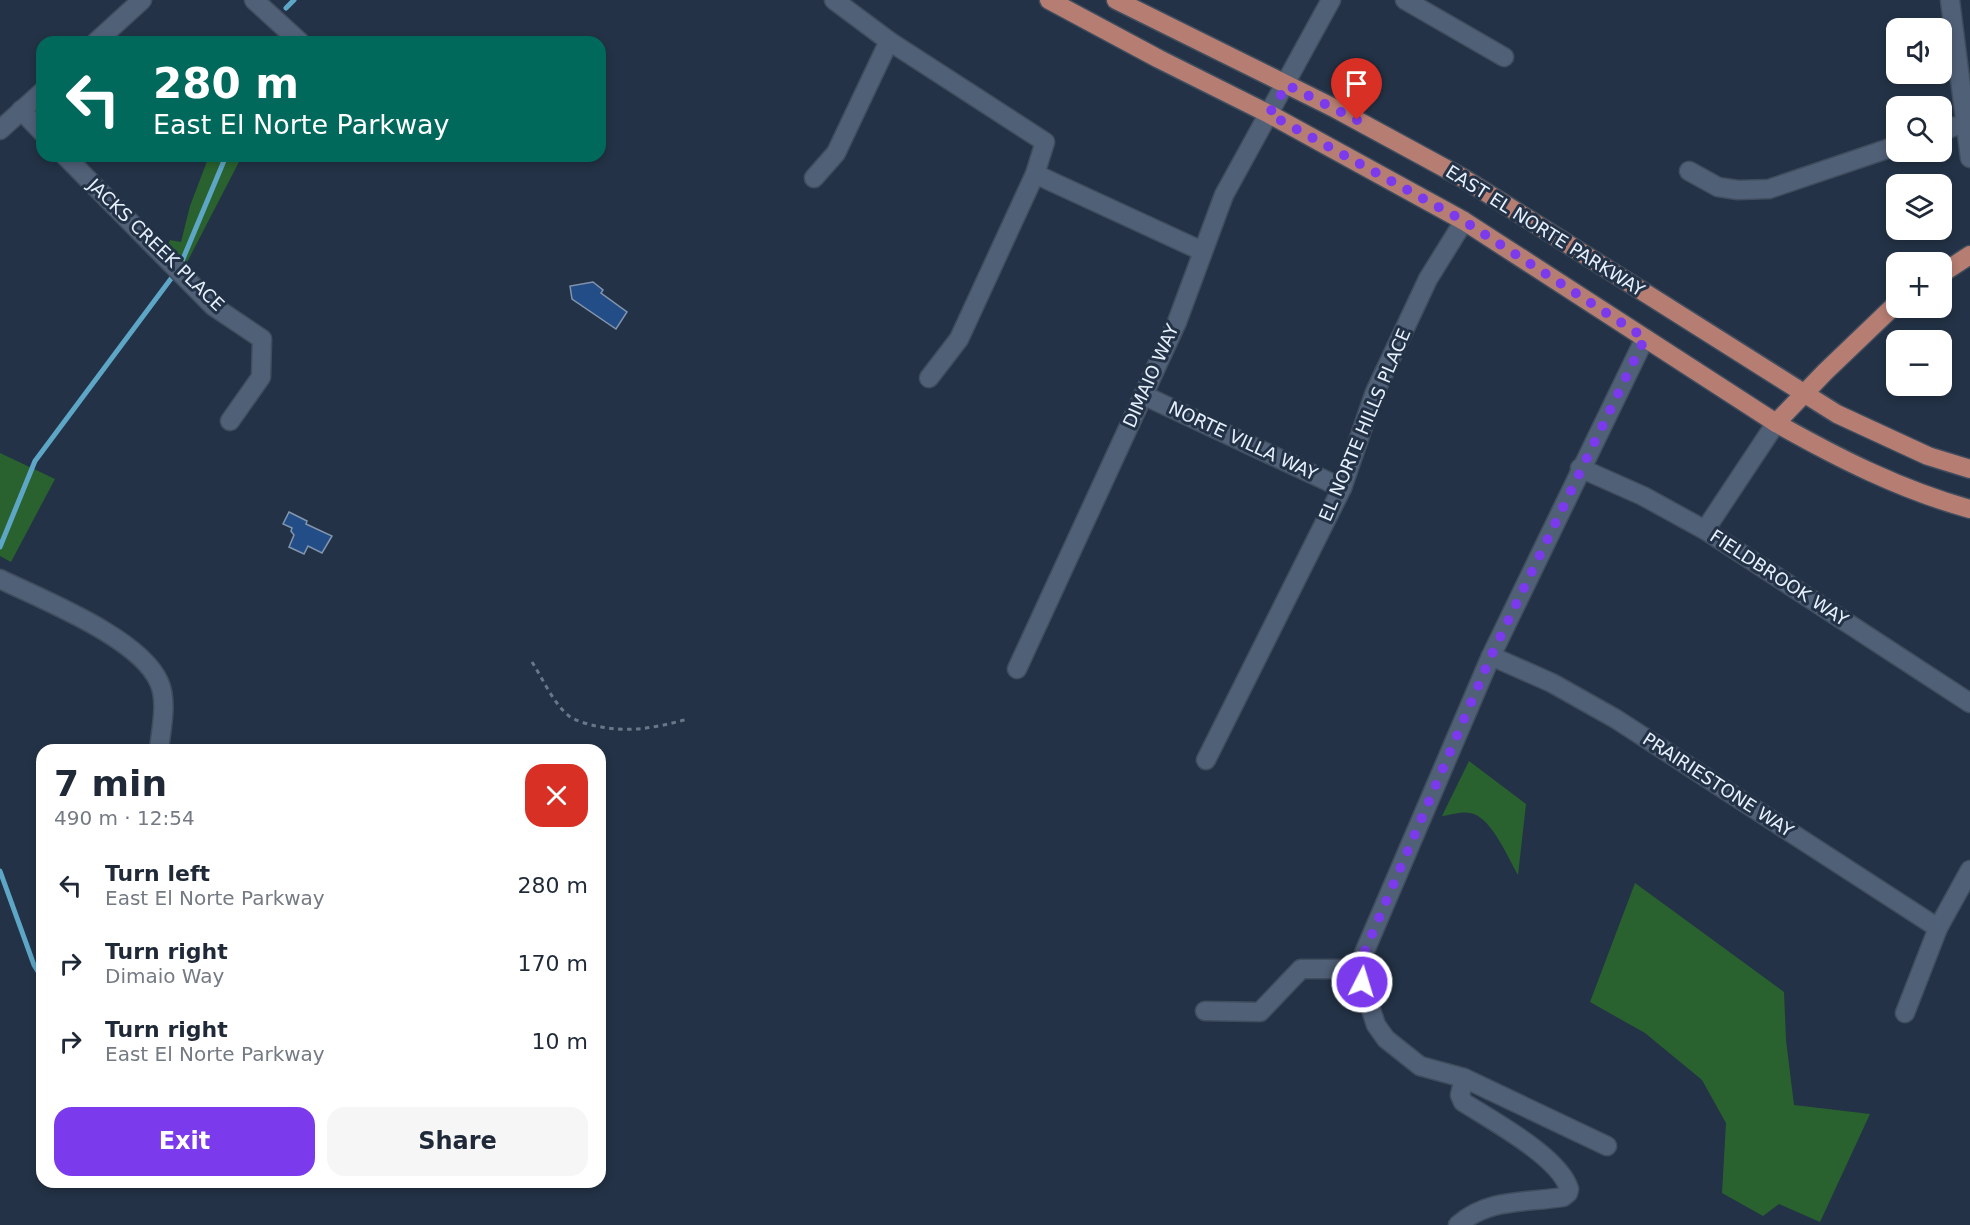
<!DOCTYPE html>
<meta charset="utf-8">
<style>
body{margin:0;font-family:"DejaVu Sans",sans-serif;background:#f6f6f7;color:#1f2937;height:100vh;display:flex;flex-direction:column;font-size:22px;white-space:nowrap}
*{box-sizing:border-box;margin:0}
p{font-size:20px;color:#747a83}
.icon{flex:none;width:33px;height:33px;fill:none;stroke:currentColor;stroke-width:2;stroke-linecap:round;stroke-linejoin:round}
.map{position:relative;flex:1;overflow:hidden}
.drawer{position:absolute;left:36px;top:744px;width:570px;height:444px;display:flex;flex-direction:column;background:#fff;border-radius:18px;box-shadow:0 3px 9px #0003}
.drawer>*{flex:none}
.hud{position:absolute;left:36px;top:36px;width:570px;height:126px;border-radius:18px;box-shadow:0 3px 9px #0003;background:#00695c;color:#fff;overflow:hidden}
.controls{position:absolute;left:1886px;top:18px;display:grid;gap:12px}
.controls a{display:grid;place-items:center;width:66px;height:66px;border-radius:12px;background:#fff;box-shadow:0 3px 9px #0003;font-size:30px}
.pin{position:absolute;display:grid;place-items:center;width:51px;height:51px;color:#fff;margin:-62px -26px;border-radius:50% 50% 50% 0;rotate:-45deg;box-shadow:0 0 6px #0007}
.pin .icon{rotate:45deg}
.me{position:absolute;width:66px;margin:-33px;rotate:5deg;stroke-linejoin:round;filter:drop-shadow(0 0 4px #0008)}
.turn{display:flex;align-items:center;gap:21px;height:126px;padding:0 18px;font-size:27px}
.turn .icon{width:78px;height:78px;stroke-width:2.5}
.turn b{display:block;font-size:42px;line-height:51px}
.round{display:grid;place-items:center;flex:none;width:63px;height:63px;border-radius:18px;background:#f6f6f7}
.headline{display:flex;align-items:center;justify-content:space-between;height:102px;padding:0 18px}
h1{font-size:36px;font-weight:700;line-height:45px}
.action{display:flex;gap:12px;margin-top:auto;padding:12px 18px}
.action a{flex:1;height:69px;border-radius:18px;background:#7c3aed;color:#fff;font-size:24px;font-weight:700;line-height:69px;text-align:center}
.action a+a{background:#f6f6f7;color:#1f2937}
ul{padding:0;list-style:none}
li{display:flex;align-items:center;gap:18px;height:78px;padding:0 18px}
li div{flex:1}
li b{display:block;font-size:22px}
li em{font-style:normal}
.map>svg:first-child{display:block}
.green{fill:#29622f}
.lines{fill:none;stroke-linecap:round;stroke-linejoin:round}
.stream{stroke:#5da6c6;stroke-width:5}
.building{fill:#224d86;stroke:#8395ad;stroke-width:1.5}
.minor-casing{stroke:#404d5e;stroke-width:21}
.major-casing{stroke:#404d5e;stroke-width:21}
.path{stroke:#6a7789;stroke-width:3;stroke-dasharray:4.5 4.5;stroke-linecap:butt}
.minor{stroke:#506077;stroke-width:18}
.major{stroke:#b67d72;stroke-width:18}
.route{stroke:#7c3aed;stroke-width:10;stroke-dasharray:0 18}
.labels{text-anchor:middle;stroke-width:6;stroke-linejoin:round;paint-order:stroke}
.street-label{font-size:18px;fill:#e6f0fd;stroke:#233246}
</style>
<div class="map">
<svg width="1970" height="1225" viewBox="0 0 1970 1225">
<rect width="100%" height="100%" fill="#233246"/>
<g class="green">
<path d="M209,156h33l-60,116 -17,-21 5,-11 11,2 9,-36z"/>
<path d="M0,453l55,26 -44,83 -11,-6z"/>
<path d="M1469,761l57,43 -8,71c-10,-17 -27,-59 -48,-62 -8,-2 -20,2 -28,3z"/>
<path d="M1635,883l149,109 2,48 8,65 76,9 -50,108 -41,-18 -16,12 -41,-23 4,-70 -24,-43 -57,-47 -55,-31z"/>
</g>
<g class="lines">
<g class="stream">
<path d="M286,8l8,-8"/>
<path d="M180,266l46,-110"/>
<path d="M0,547l35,-86 138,-185"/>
<path d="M0,871l34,94 8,13"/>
</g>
</g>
<g class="building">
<path d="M593,282l10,8 -2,3 26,19 -11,17 -44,-30 -2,-13z"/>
<path d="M289,512l18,9 -1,3 26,12 -10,17 -14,-7 -4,8 -15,-7 5,-12 -3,-4 1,-3 -9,-4z"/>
</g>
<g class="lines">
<g class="minor-casing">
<g id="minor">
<path d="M254,0l46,42"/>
<path d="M834,0l55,41 156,101 -10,32 -76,165 -30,39"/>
<path d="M1405,0l99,57"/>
<path d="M1950,0l20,158"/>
<path d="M96,42l46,-42"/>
<path d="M21,110l21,22"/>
<path d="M0,130l42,-38"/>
<path d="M1941,131l25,-8"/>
<path d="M65,156l148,150 49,33 -1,38 -31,44"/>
<path d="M1689,171l29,16 20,3 31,-1 127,-43"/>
<path d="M1035,174l167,77"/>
<path d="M814,178l22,-25 53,-112"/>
<path d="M1143,395l199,93"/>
<path d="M1580,468l63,28 62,34 265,173"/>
<path d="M1705,530l71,-107"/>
<path d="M0,579c43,21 140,59 159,103 9,20 2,47 0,68"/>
<path d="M1491,656l61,27 64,36 322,209"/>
<path d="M1017,669l160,-347 47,-127 107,-195"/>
<path d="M1206,760l136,-272 33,-96 53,-113 36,-58"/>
<path d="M1205,1011l55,1 41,-43h62"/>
<path d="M1905,1013l33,-85 32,-58"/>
<path d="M1607,1146l-143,-68 -44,-12 -34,-27 -10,-14 -14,-43 2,-29 127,-297 154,-318"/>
<path d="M1458,1225c30,-27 68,-22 105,-28l5,-4 1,-4c-9,-32 -78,-69 -106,-87l-3,-7 4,-17"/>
</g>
</g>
<g class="major-casing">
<g id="major">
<path d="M1049,0l110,59 110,55 195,107 312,202c62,35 125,67 194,86"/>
<path d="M1116,0l220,109 127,69 374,236 91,42 42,13"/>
<path d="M1941,274l29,-19"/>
<path d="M1776,423l49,-51 71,-68"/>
</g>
</g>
<path class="path" d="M532,662c11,17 21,41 37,54 7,5 18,8 27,10 34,7 58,2 92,-7"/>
<use href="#minor" class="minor"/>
<use href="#major" class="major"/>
</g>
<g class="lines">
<path class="route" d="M1357,120l-70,-35 -18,29 195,107 181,117 -154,318 -127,297 -2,29"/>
</g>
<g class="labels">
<g class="street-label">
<text transform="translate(1545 231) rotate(32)" y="6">EAST EL NORTE PARKWAY</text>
<text transform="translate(156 245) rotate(44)" y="6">JACKS CREEK PLACE</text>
<text transform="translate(1151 376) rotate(-66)" y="6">DIMAIO WAY</text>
<text transform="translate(1365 425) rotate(-67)" y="6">EL NORTE HILLS PLACE</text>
<text transform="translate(1243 441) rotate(25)" y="6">NORTE VILLA WAY</text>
<text transform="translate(1779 578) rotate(33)" y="6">FIELDBROOK WAY</text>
<text transform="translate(1718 785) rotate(33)" y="6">PRAIRIESTONE WAY</text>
</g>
</g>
</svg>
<div class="controls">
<a><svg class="icon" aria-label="sound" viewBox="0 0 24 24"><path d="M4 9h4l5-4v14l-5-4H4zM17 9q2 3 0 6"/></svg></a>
<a><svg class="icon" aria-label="search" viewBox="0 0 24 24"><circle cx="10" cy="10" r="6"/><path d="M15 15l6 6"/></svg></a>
<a><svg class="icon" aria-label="layers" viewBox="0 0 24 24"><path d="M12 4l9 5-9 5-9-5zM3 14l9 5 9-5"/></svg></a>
<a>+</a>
<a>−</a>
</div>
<div class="pin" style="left:1357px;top:120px;background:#d93025"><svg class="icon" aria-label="arrive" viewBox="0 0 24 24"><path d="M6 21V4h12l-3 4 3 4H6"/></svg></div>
<svg class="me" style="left:1362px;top:982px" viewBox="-20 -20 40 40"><circle r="17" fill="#7c3aed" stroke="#fff" stroke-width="3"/><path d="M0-11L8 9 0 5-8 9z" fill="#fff"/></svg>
<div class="hud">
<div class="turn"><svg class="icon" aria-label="left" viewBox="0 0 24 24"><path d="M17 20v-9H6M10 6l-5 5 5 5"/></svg><div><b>280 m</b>East El Norte Parkway</div></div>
</div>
<section class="drawer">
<div class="headline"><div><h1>7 min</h1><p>490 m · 12:54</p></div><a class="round" style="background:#d93025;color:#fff"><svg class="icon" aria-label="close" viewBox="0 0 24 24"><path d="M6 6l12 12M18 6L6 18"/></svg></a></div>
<ul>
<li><svg class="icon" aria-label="left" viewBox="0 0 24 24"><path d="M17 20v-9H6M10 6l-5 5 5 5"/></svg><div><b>Turn left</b><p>East El Norte Parkway</p></div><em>280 m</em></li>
<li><svg class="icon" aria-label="right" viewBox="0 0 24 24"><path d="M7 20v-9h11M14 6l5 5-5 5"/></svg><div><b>Turn right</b><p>Dimaio Way</p></div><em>170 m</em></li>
<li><svg class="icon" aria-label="right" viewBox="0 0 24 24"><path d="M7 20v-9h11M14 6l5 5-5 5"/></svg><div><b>Turn right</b><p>East El Norte Parkway</p></div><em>10 m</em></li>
</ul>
<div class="action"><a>Exit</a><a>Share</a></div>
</section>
</div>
